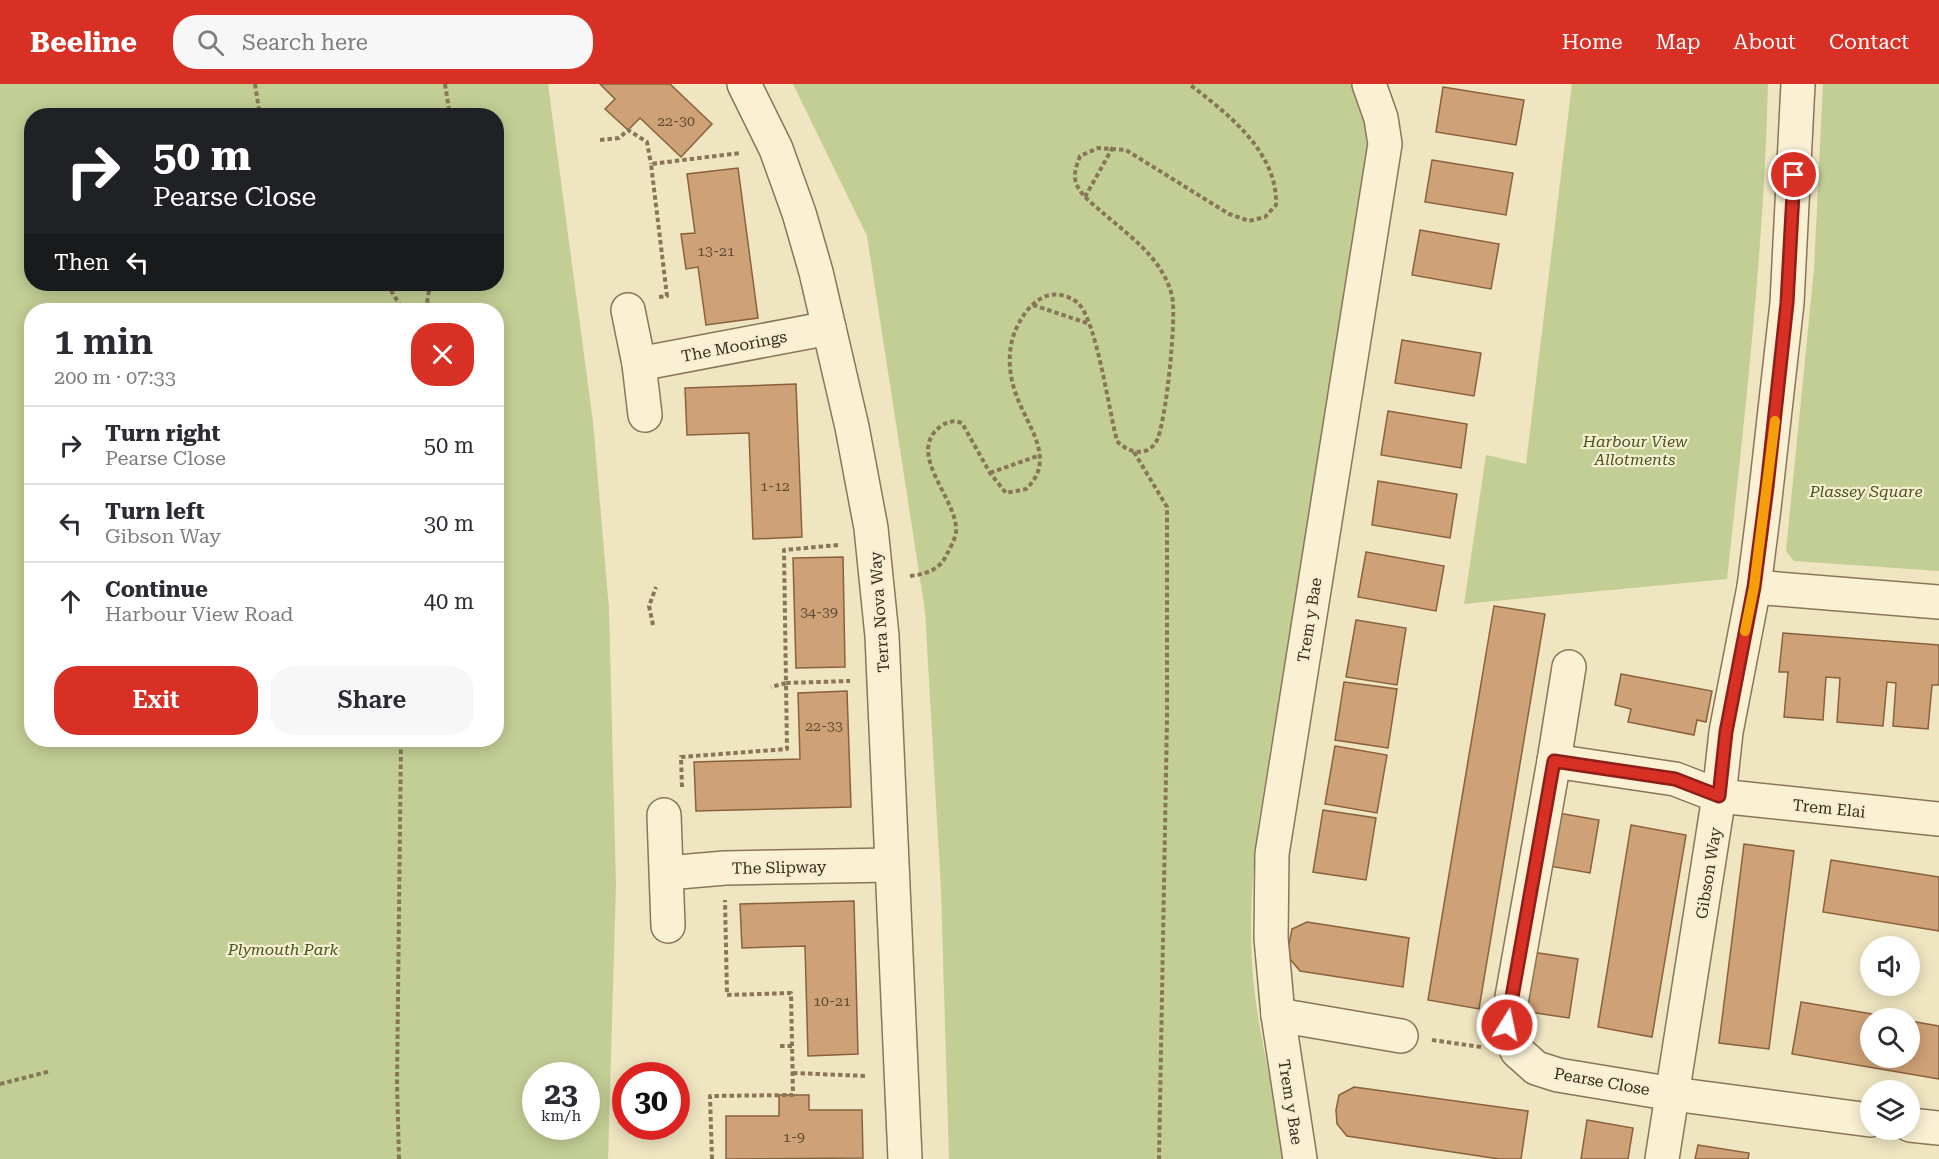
<!DOCTYPE html>
<meta charset="utf-8">
<style>
body{margin:0;font-family:"Roboto Serif",serif;background:#f7f7f7;color:#2b2b33;height:100vh;display:flex;flex-direction:column;font-size:22px;white-space:nowrap}
*{box-sizing:border-box;margin:0}
p{font-size:20px;color:#7c7c81}
.icon{flex:none;width:33px;height:33px;fill:none;stroke:currentColor;stroke-width:2;stroke-linecap:round;stroke-linejoin:round}
.map{position:relative;flex:1;overflow:hidden}
.side{position:absolute;left:24px;top:219px;width:480px;height:444px;display:flex;flex-direction:column;background:#fff;border-radius:24px;box-shadow:0 3px 15px #0003}
.side>*{flex:none}
.banner{position:absolute;left:24px;top:24px;width:480px;height:183px;border-radius:24px;box-shadow:0 3px 15px #0003;background:#202124;color:#fff;overflow:hidden}
.buttons{position:absolute;left:1860px;top:852px;display:grid;gap:12px}
.buttons a{display:grid;place-items:center;width:60px;height:60px;border-radius:50%;background:#fff;box-shadow:0 3px 15px #0003;font-size:30px}
.speed{position:absolute;left:522px;top:978px;display:flex;gap:12px;font-size:30px;font-weight:700;text-align:center}
.speed>*{display:grid;place-content:center;width:78px;height:78px;border-radius:50%;background:#fff;box-shadow:0 3px 15px #0003;line-height:1}
.speed small{font-size:15px;font-weight:400}
.speed .limit{border:9px solid #d22;background:#fff;color:#111}
.pin{position:absolute;display:grid;place-items:center;width:51px;height:51px;color:#fff;margin:-26px;border:3px solid #fff;border-radius:50%;box-shadow:0 2px 6px #0007}
.me{position:absolute;width:66px;margin:-33px;rotate:10deg;stroke-linejoin:round;filter:drop-shadow(0 0 4px #0008)}
.turn{display:flex;align-items:center;gap:21px;height:126px;padding:0 30px;font-size:27px}
.turn .icon{width:78px;height:78px;stroke-width:2.5}
.turn b{display:block;font-size:42px;line-height:51px}
.then{display:flex;align-items:center;height:57px;padding:0 30px;background:#0003;gap:12px;font-size:22px}
.round{display:grid;place-items:center;flex:none;width:63px;height:63px;border-radius:24px;background:#f7f7f7}
.summary{display:flex;align-items:center;justify-content:space-between;height:102px;padding:0 30px}
h1{font-size:36px;font-weight:600;line-height:45px}
.primary-button{display:flex;gap:12px;margin-top:auto;padding:12px 30px}
.primary-button a{flex:1;height:69px;border-radius:24px;background:#d93025;color:#fff;font-size:24px;font-weight:600;line-height:69px;text-align:center}
.primary-button a+a{background:#f7f7f7;color:#2b2b33}
ul{padding:0;list-style:none}
li{display:flex;align-items:center;gap:18px;height:78px;padding:0 30px;border-top:2px solid #e1e1e2}
li div{flex:1}
li b{display:block;font-size:22px}
li em{font-style:normal}
header{display:flex;align-items:center;gap:36px;box-sizing:border-box;height:84px;padding:0 30px;background:#d93025;color:#fff}
header strong{font-size:28px}
nav{display:flex;gap:33px;margin-inline-start:auto;font-size:21px}
.search{width:420px;height:54px;background:#f7f7f7;display:flex;align-items:center;gap:15px;box-sizing:border-box;padding:0 21px;border-radius:24px;color:#7c7c81;font-size:22px}
.map>svg:first-child{display:block}
.green{fill:#c3ce95;fill-rule:evenodd}
.building{fill:#cfa176;stroke:#89613d;stroke-width:1.5}
.lines{fill:none;stroke-linecap:round;stroke-linejoin:round}
.minor-casing{stroke:#897658;stroke-width:36}
.tertiary-casing{stroke:#897658;stroke-width:36}
.path{stroke:#897658;stroke-width:4;stroke-dasharray:4.5 3;stroke-linecap:butt}
.minor{stroke:#faf1d4;stroke-width:33}
.tertiary{stroke:#faf1d4;stroke-width:33}
.route-casing{stroke:#8d1f18;stroke-width:15}
.route{stroke:#d93025;stroke-width:10}
.slow{stroke:#f59e0b;stroke-width:10}
.labels{text-anchor:middle;stroke-width:4.5;stroke-linejoin:round;paint-order:stroke}
.number-label{font-size:14px;fill:#5e4933}
.street-label{font-size:16px;fill:#382c1d;stroke:#f6eed1}
.park-label{font-size:16px;font-style:italic;fill:#455523;stroke:#f6eed1}
</style>
<header>
<strong>Beeline</strong>
<div class="search"><svg class="icon" aria-label="search" viewBox="0 0 24 24"><circle cx="10" cy="10" r="6"/><path d="M15 15l6 6"/></svg>Search here</div>
<nav><a>Home</a><a>Map</a><a>About</a><a>Contact</a></nav>
</header>
<div class="map">
<svg width="1939" height="1075" viewBox="0 0 1939 1075">
<rect width="100%" height="100%" fill="#efe5c1"/>
<g class="green">
<path d="M0,0h548l45,338 16,187 7,276 -8,274h-608zM32,32h464v168h-464zM32,226h464v430h-464zM536,992h50v50h-50z"/>
<path d="M793,0h562l16,49 -113,693c-6,53 -10,106 -4,160 6,58 23,115 29,173h-334l-8,-269 -16,-279 -58,-375z"/>
<path d="M1572,0h196c-4,166 -23,330 -41,495l-263,25 22,-149 40,9z"/>
<path d="M1823,0h116v487l-145,-10 -8,-10 28,-282z"/>
</g>
<g class="building">
<path d="M600,0h70l42,40 -31,33 -41,-39 -12,12 -23,-21 10,-10z"/>
<path d="M1443,3l81,13 -8,45 -80,-13z"/>
<path d="M1432,76l81,13 -7,42 -81,-13z"/>
<path d="M738,84l20,150 -52,7 -8,-58 -12,2 -5,-35 14,-1 -8,-59z"/>
<path d="M1420,146l79,14 -8,45 -79,-14z"/>
<path d="M1402,256l79,13 -7,43 -79,-13z"/>
<path d="M796,300l6,153 -49,2 -4,-106 -62,2 -2,-47z"/>
<path d="M1388,327l79,13 -6,44 -80,-13z"/>
<path d="M1378,397l79,13 -7,44 -78,-13z"/>
<path d="M1366,468l78,14 -8,45 -78,-14z"/>
<path d="M843,473l2,110 -49,1 -3,-110z"/>
<path d="M1494,522l51,8 -66,395 -51,-9z"/>
<path d="M1356,536l50,8 -9,57 -51,-8z"/>
<path d="M1783,549l156,12v40h-7l-4,44 -35,-3 3,-43 -9,-1 -4,44 -46,-4 3,-44 -14,-1 -3,43 -39,-3 4,-45h-9z"/>
<path d="M1621,590l91,17 -6,31 -9,-2 -3,15 -66,-13 3,-13 -16,-4z"/>
<path d="M1344,598l53,7 -9,59 -53,-8z"/>
<path d="M847,607l4,116 -155,4 -2,-49 106,-3 -2,-66z"/>
<path d="M1335,662l52,9 -10,58 -52,-9z"/>
<path d="M1323,726l53,8 -10,62 -53,-8z"/>
<path d="M1558,729l41,7 -9,53 -41,-7z"/>
<path d="M1631,741l55,10 -34,202 -54,-10z"/>
<path d="M1744,760l50,7 -25,198 -50,-6z"/>
<path d="M1831,776l108,17v54l-116,-19z"/>
<path d="M854,817l4,153 -50,2 -3,-110 -63,2 -2,-44z"/>
<path d="M1307,838l102,16 -6,49 -103,-16 -10,-12 -1,-15 3,-15z"/>
<path d="M1532,868l46,7 -9,59 -46,-7z"/>
<path d="M1801,918l95,16h-26v40h40v-37l29,5v53l-147,-25z"/>
<path d="M1354,1003l174,24 -7,48h-22l-152,-23 -10,-12 -1,-14 3,-15z"/>
<path d="M779,1011h30v15h53l1,48 -137,1v-43h53z"/>
<path d="M1587,1036l46,8 -5,31h-47z"/>
<path d="M1698,1061l51,8 -1,6h-53z"/>
</g>
<g class="lines">
<g class="minor-casing">
<g id="minor">
<path d="M628,226l11,54 6,51"/>
<path d="M639,280l190,-36"/>
<path d="M1754,503l185,15"/>
<path d="M1554,677l15,-94"/>
<path d="M664,731l4,111"/>
<path d="M667,789l58,-5 166,-3"/>
<path d="M1278,931l123,21"/>
<path d="M1870,1036l-197,-26 -115,-19 -22,-7 -19,-17 -10,-26 47,-264 121,18 44,17 220,23"/>
<path d="M1910,1041l29,3"/>
<path d="M1300,1075l-22,-144 -7,-77 1,-84 113,-710 -4,-26 -12,-34"/>
<path d="M1662,1075l57,-363 7,-64 28,-145 10,-79 23,-205 11,-219"/>
</g>
</g>
<g class="tertiary-casing">
<path id="tertiary" d="M744,0l32,65 23,64 17,59 36,155 19,101 11,108 23,523"/>
</g>
<g class="path">
<path d="M255,0l5,32"/>
<path d="M445,0l5,32"/>
<path d="M600,56l19,-2 9,-8 19,12 4,22"/>
<path d="M1085,113l28,-50"/>
<path d="M387,200l16,26"/>
<path d="M659,213l8,-1 -16,-132 89,-11"/>
<path d="M1033,221l54,18"/>
<path d="M426,226l4,-26"/>
<path d="M1134,368l33,55v213l-8,439"/>
<path d="M990,389l50,-18"/>
<path d="M838,461l-54,5 2,133 64,-2"/>
<path d="M910,492c16,-2 30,-6 37,-22 3,-6 8,-14 9,-22 3,-32 -52,-79 -15,-106 7,-5 13,-6 21,-3l28,50 16,20 20,-4c31,-29 2,-62 -9,-92 -8,-20 -10,-43 -3,-63 6,-16 18,-35 36,-39 9,-2 22,2 29,9 18,20 30,107 38,137 10,11 29,17 39,1 10,-16 21,-127 16,-146 -9,-37 -41,-59 -69,-83 -10,-9 -22,-17 -27,-30 -3,-10 1,-18 4,-27l18,-8 28,2 103,64 20,7 16,-4 11,-12c2,-53 -49,-92 -87,-121"/>
<path d="M653,541l-4,-19 7,-19"/>
<path d="M682,703l-1,-30 106,-8 -1,-66 -15,4"/>
<path d="M1432,956l49,7"/>
<path d="M780,962h12"/>
<path d="M793,989l74,3"/>
<path d="M0,1000l51,-13"/>
<path d="M399,1075l-2,-76 4,-343"/>
<path d="M712,1075l-2,-63 83,-1 -2,-102 -64,2 -2,-95"/>
</g>
<use href="#minor" class="minor"/>
<use href="#tertiary" class="tertiary"/>
</g>
<g class="lines">
<g class="route-casing">
<path id="route" d="M1507,941l47,-264 121,18 44,17 7,-64 28,-145 13,-100 20,-184 7,-128"/>
</g>
<use href="#route" class="route"/>
<path class="slow" d="M1745,547l9,-44 21,-166"/>
</g>
<g class="labels">
<g class="number-label">
<text x="676" y="42">22-30</text>
<text x="716" y="172">13-21</text>
<text x="775" y="407">1-12</text>
<text x="819" y="533">34-39</text>
<text x="824" y="647">22-33</text>
<text x="832" y="922">10-21</text>
<text x="794" y="1058">1-9</text>
</g>
<g class="street-label">
<text transform="translate(734 262) rotate(-11)" y="6">The Moorings</text>
<text transform="translate(879 528) rotate(-94)" y="6">Terra Nova Way</text>
<text transform="translate(1309 536) rotate(-81)" y="6">Trem y Bae</text>
<text transform="translate(1829 724) rotate(6)" y="6">Trem Elai</text>
<text transform="translate(779 783) rotate(-1)" y="6">The Slipway</text>
<text transform="translate(1708 789) rotate(-81)" y="6">Gibson Way</text>
<text transform="translate(1602 997) rotate(10)" y="6">Pearse Close</text>
<text transform="translate(1291 1018) rotate(81)" y="6">Trem y Bae</text>
</g>
<g class="park-label">
<text x="1635" y="363">Harbour View<tspan x="1635" dy="18">Allotments</tspan></text>
<text x="1866" y="413">Plassey Square</text>
<text x="283" y="871">Plymouth Park</text>
</g>
</g>
</svg>
<div class="buttons">
<a><svg class="icon" aria-label="sound" viewBox="0 0 24 24"><path d="M4 9h4l5-4v14l-5-4H4zM17 9q2 3 0 6"/></svg></a>
<a><svg class="icon" aria-label="search" viewBox="0 0 24 24"><circle cx="10" cy="10" r="6"/><path d="M15 15l6 6"/></svg></a>
<a><svg class="icon" aria-label="layers" viewBox="0 0 24 24"><path d="M12 4l9 5-9 5-9-5zM3 14l9 5 9-5"/></svg></a>
</div>
<div class="speed"><div>23<small>km/h</small></div><div class="limit">30</div></div>
<div class="pin" style="left:1794px;top:91px;background:#d93025"><svg class="icon" aria-label="arrive" viewBox="0 0 24 24"><path d="M6 21V4h12l-3 4 3 4H6"/></svg></div>
<svg class="me" style="left:1507px;top:941px" viewBox="-20 -20 40 40"><circle r="17" fill="#d93025" stroke="#fff" stroke-width="3"/><path d="M0-11L8 9 0 5-8 9z" fill="#fff"/></svg>
<div class="banner">
<div class="turn"><svg class="icon" aria-label="right" viewBox="0 0 24 24"><path d="M7 20v-9h11M14 6l5 5-5 5"/></svg><div><b>50 m</b>Pearse Close</div></div>
<div class="then">Then<svg class="icon" aria-label="left" viewBox="0 0 24 24"><path d="M17 20v-9H6M10 6l-5 5 5 5"/></svg></div>
</div>
<section class="side">
<div class="summary"><div><h1>1 min</h1><p>200 m · 07:33</p></div><a class="round" style="background:#d93025;color:#fff"><svg class="icon" aria-label="close" viewBox="0 0 24 24"><path d="M6 6l12 12M18 6L6 18"/></svg></a></div>
<ul>
<li><svg class="icon" aria-label="right" viewBox="0 0 24 24"><path d="M7 20v-9h11M14 6l5 5-5 5"/></svg><div><b>Turn right</b><p>Pearse Close</p></div><em>50 m</em></li>
<li><svg class="icon" aria-label="left" viewBox="0 0 24 24"><path d="M17 20v-9H6M10 6l-5 5 5 5"/></svg><div><b>Turn left</b><p>Gibson Way</p></div><em>30 m</em></li>
<li><svg class="icon" aria-label="ahead" viewBox="0 0 24 24"><path d="M12 20V5M6 11l6-6 6 6"/></svg><div><b>Continue</b><p>Harbour View Road</p></div><em>40 m</em></li>
</ul>
<div class="primary-button"><a>Exit</a><a>Share</a></div>
</section>
</div>
